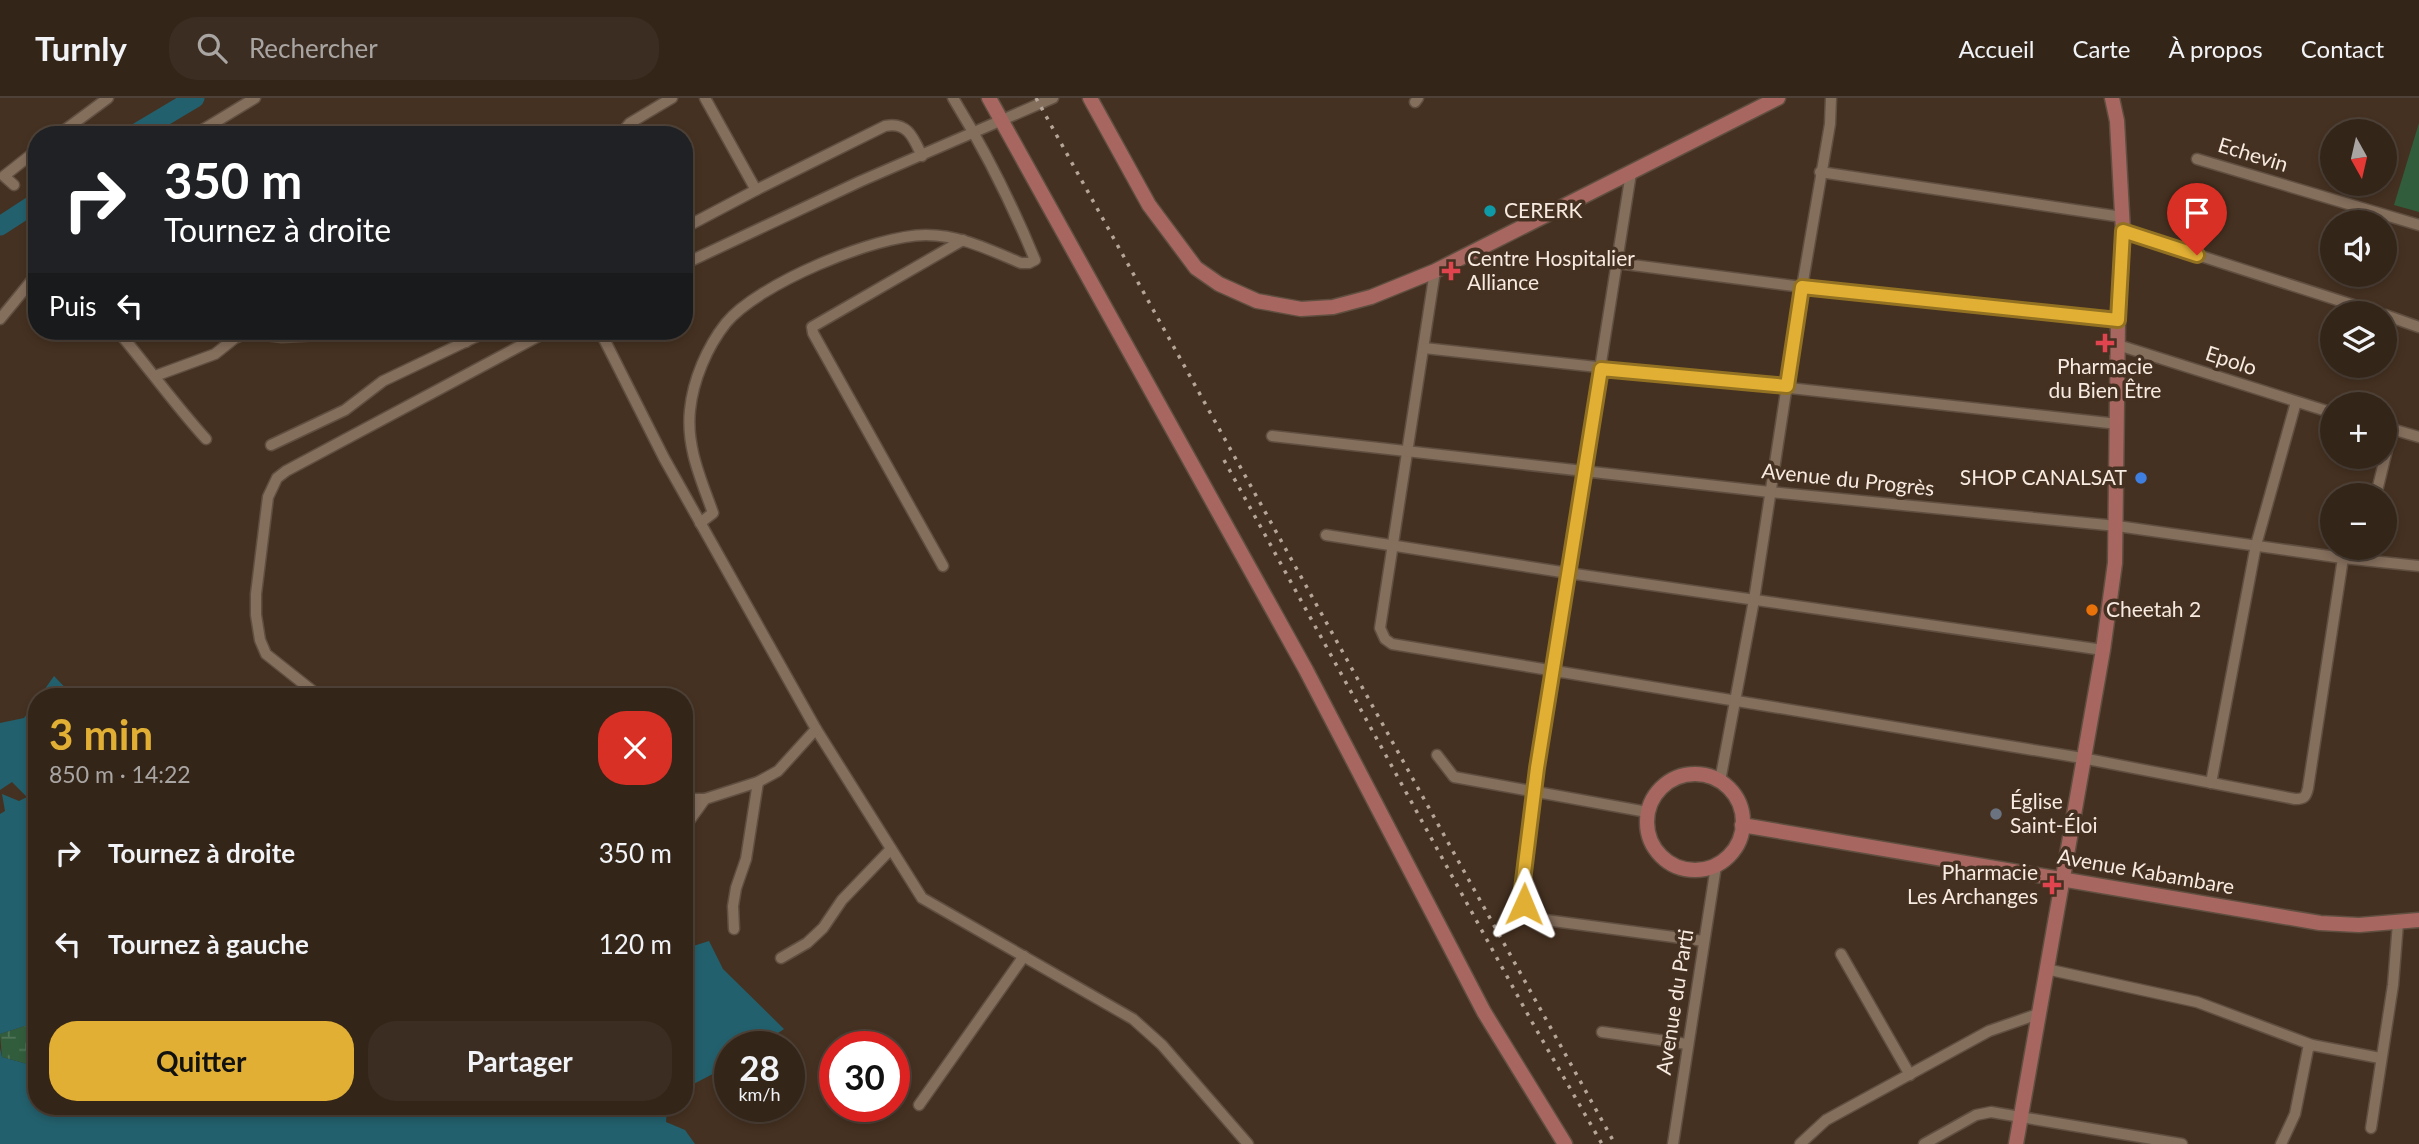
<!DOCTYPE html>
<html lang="fr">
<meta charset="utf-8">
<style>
body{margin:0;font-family:Lato,sans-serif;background:#3c2d22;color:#f1f3f6;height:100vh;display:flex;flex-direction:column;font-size:26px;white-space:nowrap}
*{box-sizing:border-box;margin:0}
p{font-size:23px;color:#a9a5a2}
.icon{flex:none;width:38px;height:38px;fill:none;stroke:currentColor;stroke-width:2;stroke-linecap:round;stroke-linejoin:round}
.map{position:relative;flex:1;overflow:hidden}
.details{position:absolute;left:28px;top:590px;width:665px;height:427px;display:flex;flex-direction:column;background:#342519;border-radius:28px;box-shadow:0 4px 10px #0003,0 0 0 2px #4e4238}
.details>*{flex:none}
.top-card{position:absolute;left:28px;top:28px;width:665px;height:214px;border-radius:28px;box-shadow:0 4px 10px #0003,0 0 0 2px #4e4238;background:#202124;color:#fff;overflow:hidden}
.needle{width:46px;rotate:172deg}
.tools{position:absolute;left:2320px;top:21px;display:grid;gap:14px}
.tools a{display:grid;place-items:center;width:77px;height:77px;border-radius:50%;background:#342519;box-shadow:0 4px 10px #0003,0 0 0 2px #4e4238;font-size:35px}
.speed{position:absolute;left:714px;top:933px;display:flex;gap:14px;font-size:35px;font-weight:700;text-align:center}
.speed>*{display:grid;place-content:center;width:91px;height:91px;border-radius:50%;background:#342519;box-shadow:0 4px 10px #0003,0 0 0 2px #4e4238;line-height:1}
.speed small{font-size:18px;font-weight:400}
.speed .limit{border:10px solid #d22;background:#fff;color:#111}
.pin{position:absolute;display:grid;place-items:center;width:60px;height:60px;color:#fff;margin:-72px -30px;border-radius:50% 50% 50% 0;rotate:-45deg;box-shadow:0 0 7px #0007}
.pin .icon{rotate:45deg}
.me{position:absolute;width:77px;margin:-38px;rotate:1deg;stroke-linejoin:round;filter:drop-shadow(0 0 5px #0008)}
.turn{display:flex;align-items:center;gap:24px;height:147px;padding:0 21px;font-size:32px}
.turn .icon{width:91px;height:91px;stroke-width:2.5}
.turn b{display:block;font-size:49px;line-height:60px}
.then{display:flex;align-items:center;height:66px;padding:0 21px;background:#0003;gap:14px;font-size:26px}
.round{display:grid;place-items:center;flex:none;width:74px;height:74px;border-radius:28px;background:#3c2d22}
.headline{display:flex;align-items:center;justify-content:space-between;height:119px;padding:0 21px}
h1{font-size:42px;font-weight:700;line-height:52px;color:#e1af34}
.button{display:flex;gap:14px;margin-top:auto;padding:14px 21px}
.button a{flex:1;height:80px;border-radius:28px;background:#e1af34;color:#111;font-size:28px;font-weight:700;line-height:80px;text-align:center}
.button a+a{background:#3c2d22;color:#f1f3f6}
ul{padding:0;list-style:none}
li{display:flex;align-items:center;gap:21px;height:91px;padding:0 21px}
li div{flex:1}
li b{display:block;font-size:26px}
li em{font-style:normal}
header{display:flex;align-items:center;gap:42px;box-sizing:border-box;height:98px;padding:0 35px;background:#342519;border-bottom:2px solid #4e4238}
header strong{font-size:33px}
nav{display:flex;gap:38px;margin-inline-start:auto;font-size:24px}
.search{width:490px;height:63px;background:#3c2d22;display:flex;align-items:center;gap:18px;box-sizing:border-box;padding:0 24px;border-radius:28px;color:#a9a5a2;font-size:26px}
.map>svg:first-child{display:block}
.wetland{fill:url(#wetland-marsh)}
.garden{fill:#325d3c}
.water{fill:#23606d}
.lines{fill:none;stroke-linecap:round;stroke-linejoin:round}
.river{stroke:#23606d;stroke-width:19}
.minor-casing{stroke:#604f41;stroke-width:13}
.major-casing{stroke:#604f41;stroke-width:17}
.minor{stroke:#846e5c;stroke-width:10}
.major{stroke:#a76760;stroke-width:14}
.rail{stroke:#b5a699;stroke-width:3.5;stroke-dasharray:3.5 7;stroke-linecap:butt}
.route-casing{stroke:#927222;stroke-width:18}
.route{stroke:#e1af34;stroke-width:12}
.culture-dot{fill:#0f9aa8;stroke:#453121;stroke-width:2.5}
.health-dot{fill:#e0444e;stroke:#453121;stroke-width:2.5}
.shop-dot{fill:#3f7fe0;stroke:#453121;stroke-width:2.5}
.food-dot{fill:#e8710a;stroke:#453121;stroke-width:2.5}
.worship-dot{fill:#6b7280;stroke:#453121;stroke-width:2.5}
.labels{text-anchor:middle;stroke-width:7;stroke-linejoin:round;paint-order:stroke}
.street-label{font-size:21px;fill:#f7eae0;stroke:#453121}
.poi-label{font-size:21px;fill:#f7eae0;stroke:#453121;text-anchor:start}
</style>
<header>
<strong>Turnly</strong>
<div class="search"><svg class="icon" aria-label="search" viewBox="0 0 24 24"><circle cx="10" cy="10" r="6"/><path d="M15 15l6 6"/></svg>Rechercher</div>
<nav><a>Accueil</a><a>Carte</a><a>À propos</a><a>Contact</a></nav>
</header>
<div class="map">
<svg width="2419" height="1046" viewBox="0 0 2419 1046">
<defs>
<pattern id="wetland-marsh" width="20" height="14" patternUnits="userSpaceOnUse" patternTransform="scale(1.75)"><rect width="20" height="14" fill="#325d3c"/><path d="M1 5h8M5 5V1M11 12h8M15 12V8" fill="none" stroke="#507458"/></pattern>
</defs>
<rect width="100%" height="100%" fill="#453121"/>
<path class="wetland" d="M37,924v40l-6,3 -29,-8 -2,-23z"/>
<path class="garden" d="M2419,25v89l-25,-7z"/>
<g class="water">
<path d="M54,578l19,20h-33z"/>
<path d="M37,602v322l-37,12v-220l5,-3 -3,-17 17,7 8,-4 -15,-15 -12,8v-67l24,-5z"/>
<path d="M709,843l14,28 61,60 -25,17h-29v19l-46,24v-140z"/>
<path d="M0,950l2,9 29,8 6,-3v44h636l-6,3 -1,13 19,8 10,14h-695z"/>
</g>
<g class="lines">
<g class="river">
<path d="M133,37l62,-37"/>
<path d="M0,128l37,-24"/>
</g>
<g class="minor-casing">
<g id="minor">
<path d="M705,0l51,92"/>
<path d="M1415,4l3,-4"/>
<path d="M58,37l50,-37"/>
<path d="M194,37l61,-37"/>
<path d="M620,37l10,-12 42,-25"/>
<path d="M2197,61l222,66"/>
<path d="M1820,74l302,45"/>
<path d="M1631,75l-98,619 -11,97c2,14 3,23 16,30l166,22"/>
<path d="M14,87l-10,-9 33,-26"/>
<path d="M684,130l72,-38 129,-64c23,-5 29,13 37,30"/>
<path d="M2123,133l255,82"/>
<path d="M1617,165l185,24 316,33"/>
<path d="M684,166l177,-83 192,-83"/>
<path d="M1435,173l-55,357 5,11 7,5 690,114 213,41c9,0 11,-2 13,-11l35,-230"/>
<path d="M2385,217l34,12"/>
<path d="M0,221l37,-45"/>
<path d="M429,233l17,2 20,9"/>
<path d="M600,233l64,127 152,271 106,169 211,121 29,26 86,99"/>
<path d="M122,238c28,34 54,70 84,103"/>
<path d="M2118,247l215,68"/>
<path d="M1424,250l694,76"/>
<path d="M155,278l60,-22 20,-16 12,-5 35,4 111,-6"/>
<path d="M2385,329l34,10"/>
<path d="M1272,338l498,56 347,34 226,32 76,8"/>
<path d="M271,347l74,-35 38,-29 105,-50"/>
<path d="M2376,397l16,-66"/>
<path d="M700,425l13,-10c-12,-34 -27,-66 -23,-103 3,-30 17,-63 36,-87 32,-39 149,-88 200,-88 34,0 64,15 95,28h8l6,-3c-23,-56 -50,-110 -82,-162"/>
<path d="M1326,437l242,38 535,77"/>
<path d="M943,468l-130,-233 -1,-6 151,-87"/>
<path d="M319,598l-53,-42 -6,-14 -4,-25v-21l12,-97 9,-19 9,-7 262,-140"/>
<path d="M1437,657l17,22 193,35"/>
<path d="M1720,683l34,-181 48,-313 28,-163 1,-26"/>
<path d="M2211,685l45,-238 40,-143"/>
<path d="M684,701h21"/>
<path d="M684,730l21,-29 53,-17 20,-11 38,-42"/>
<path d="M734,831l-1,-23 3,-18 10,-29 12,-77"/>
<path d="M1841,856l69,121"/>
<path d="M781,860l26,-15 16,-15 19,-28 49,-51"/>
<path d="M2046,871l151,33 115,43 68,13"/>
<path d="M1602,934l85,12"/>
<path d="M919,1007l105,-149"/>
<path d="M2371,1030l22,-143 5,-62"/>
<path d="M1673,1046l43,-278"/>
<path d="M1800,1046l26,-24 163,-89 49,-17"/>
<path d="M1924,1046l52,-29 15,-3 191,32"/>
<path d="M2281,1046l14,-30 13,-65 4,-4"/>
</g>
</g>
<g class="major-casing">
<g id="major">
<path d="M989,0l317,572 178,342 81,132"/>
<path d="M1090,0l59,107 47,63 23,16 38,17 44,8 32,-2 38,-10 64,-26 343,-173"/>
<circle cx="1695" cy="724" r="48"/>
<path d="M1742,727l578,98 39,2 60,-5"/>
<path d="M2016,1046l87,-494 12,-87 3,-243 5,-89 -6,-110 -5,-23"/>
</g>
</g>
<use href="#minor" class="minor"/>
<use href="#major" class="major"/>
<g class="rail">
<path d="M1036,0l579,1046"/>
<path d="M1224,362l308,562 70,122"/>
</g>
</g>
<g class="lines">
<g class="route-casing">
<path id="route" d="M1524,806l-2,-15 15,-121 64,-399 186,17 15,-99 316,33 5,-89 74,24"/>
</g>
<use href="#route" class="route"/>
</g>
<circle class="culture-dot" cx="1490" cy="113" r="7"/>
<g class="health-dot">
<path d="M1447.5 162.5h7v7h7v7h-7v7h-7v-7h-7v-7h7z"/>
<path d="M2101.5 234.5h7v7h7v7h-7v7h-7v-7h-7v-7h7z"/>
<path d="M2048.5 776.5h7v7h7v7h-7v7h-7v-7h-7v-7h7z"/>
</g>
<circle class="shop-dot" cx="2141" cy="380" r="7"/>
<circle class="food-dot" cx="2092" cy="512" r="7"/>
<circle class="worship-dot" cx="1996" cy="716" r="7"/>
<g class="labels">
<g class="street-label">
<text transform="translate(2253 57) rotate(17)" y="7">Echevin</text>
<text transform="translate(2231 263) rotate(18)" y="7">Epolo</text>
<text transform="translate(1848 382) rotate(6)" y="7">Avenue du Progrès</text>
<text transform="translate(2146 774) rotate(10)" y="7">Avenue Kabambare</text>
<text transform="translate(1675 904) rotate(-81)" y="7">Avenue du Parti</text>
</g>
<g class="poi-label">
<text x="1504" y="120">CERERK</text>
<text x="1467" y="168">Centre Hospitalier<tspan x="1467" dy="24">Alliance</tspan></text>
<text x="2105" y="276" text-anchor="middle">Pharmacie<tspan x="2105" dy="24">du Bien Être</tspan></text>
<text x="2127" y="387" text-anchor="end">SHOP CANALSAT</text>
<text x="2106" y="519">Cheetah 2</text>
<text x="2010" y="711">Église<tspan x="2010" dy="24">Saint-Éloi</tspan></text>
<text x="2038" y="782" text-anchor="end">Pharmacie<tspan x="2038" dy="24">Les Archanges</tspan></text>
</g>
</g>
</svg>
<div class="tools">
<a><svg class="needle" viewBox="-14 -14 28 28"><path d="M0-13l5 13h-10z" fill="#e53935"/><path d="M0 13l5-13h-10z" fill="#a9a5a2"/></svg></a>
<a><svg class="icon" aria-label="sound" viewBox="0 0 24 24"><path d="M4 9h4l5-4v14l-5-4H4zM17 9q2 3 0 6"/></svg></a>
<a><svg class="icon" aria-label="layers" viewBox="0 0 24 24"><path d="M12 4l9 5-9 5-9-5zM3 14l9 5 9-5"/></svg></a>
<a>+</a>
<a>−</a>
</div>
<div class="speed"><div>28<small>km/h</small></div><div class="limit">30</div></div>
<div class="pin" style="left:2197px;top:157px;background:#d93025"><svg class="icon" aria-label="arrive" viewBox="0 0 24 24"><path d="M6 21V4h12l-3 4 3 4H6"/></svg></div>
<svg class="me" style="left:1524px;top:806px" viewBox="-20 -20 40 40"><path d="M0-17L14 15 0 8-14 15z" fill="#e1af34" stroke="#fff" stroke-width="4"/></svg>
<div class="top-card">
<div class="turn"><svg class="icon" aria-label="right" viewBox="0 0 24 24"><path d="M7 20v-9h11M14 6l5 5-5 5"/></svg><div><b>350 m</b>Tournez à droite</div></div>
<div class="then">Puis<svg class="icon" aria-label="left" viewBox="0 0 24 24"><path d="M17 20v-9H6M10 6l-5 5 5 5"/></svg></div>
</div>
<section class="details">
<div class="headline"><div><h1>3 min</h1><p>850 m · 14:22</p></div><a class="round" style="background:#d93025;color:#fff"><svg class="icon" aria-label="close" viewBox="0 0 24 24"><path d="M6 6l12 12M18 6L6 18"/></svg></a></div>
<ul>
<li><svg class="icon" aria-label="right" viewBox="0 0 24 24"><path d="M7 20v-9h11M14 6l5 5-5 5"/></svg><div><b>Tournez à droite</b></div><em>350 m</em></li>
<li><svg class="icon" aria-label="left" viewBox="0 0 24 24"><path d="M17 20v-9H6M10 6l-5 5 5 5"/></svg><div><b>Tournez à gauche</b></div><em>120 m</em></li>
</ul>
<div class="button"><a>Quitter</a><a>Partager</a></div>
</section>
</div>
